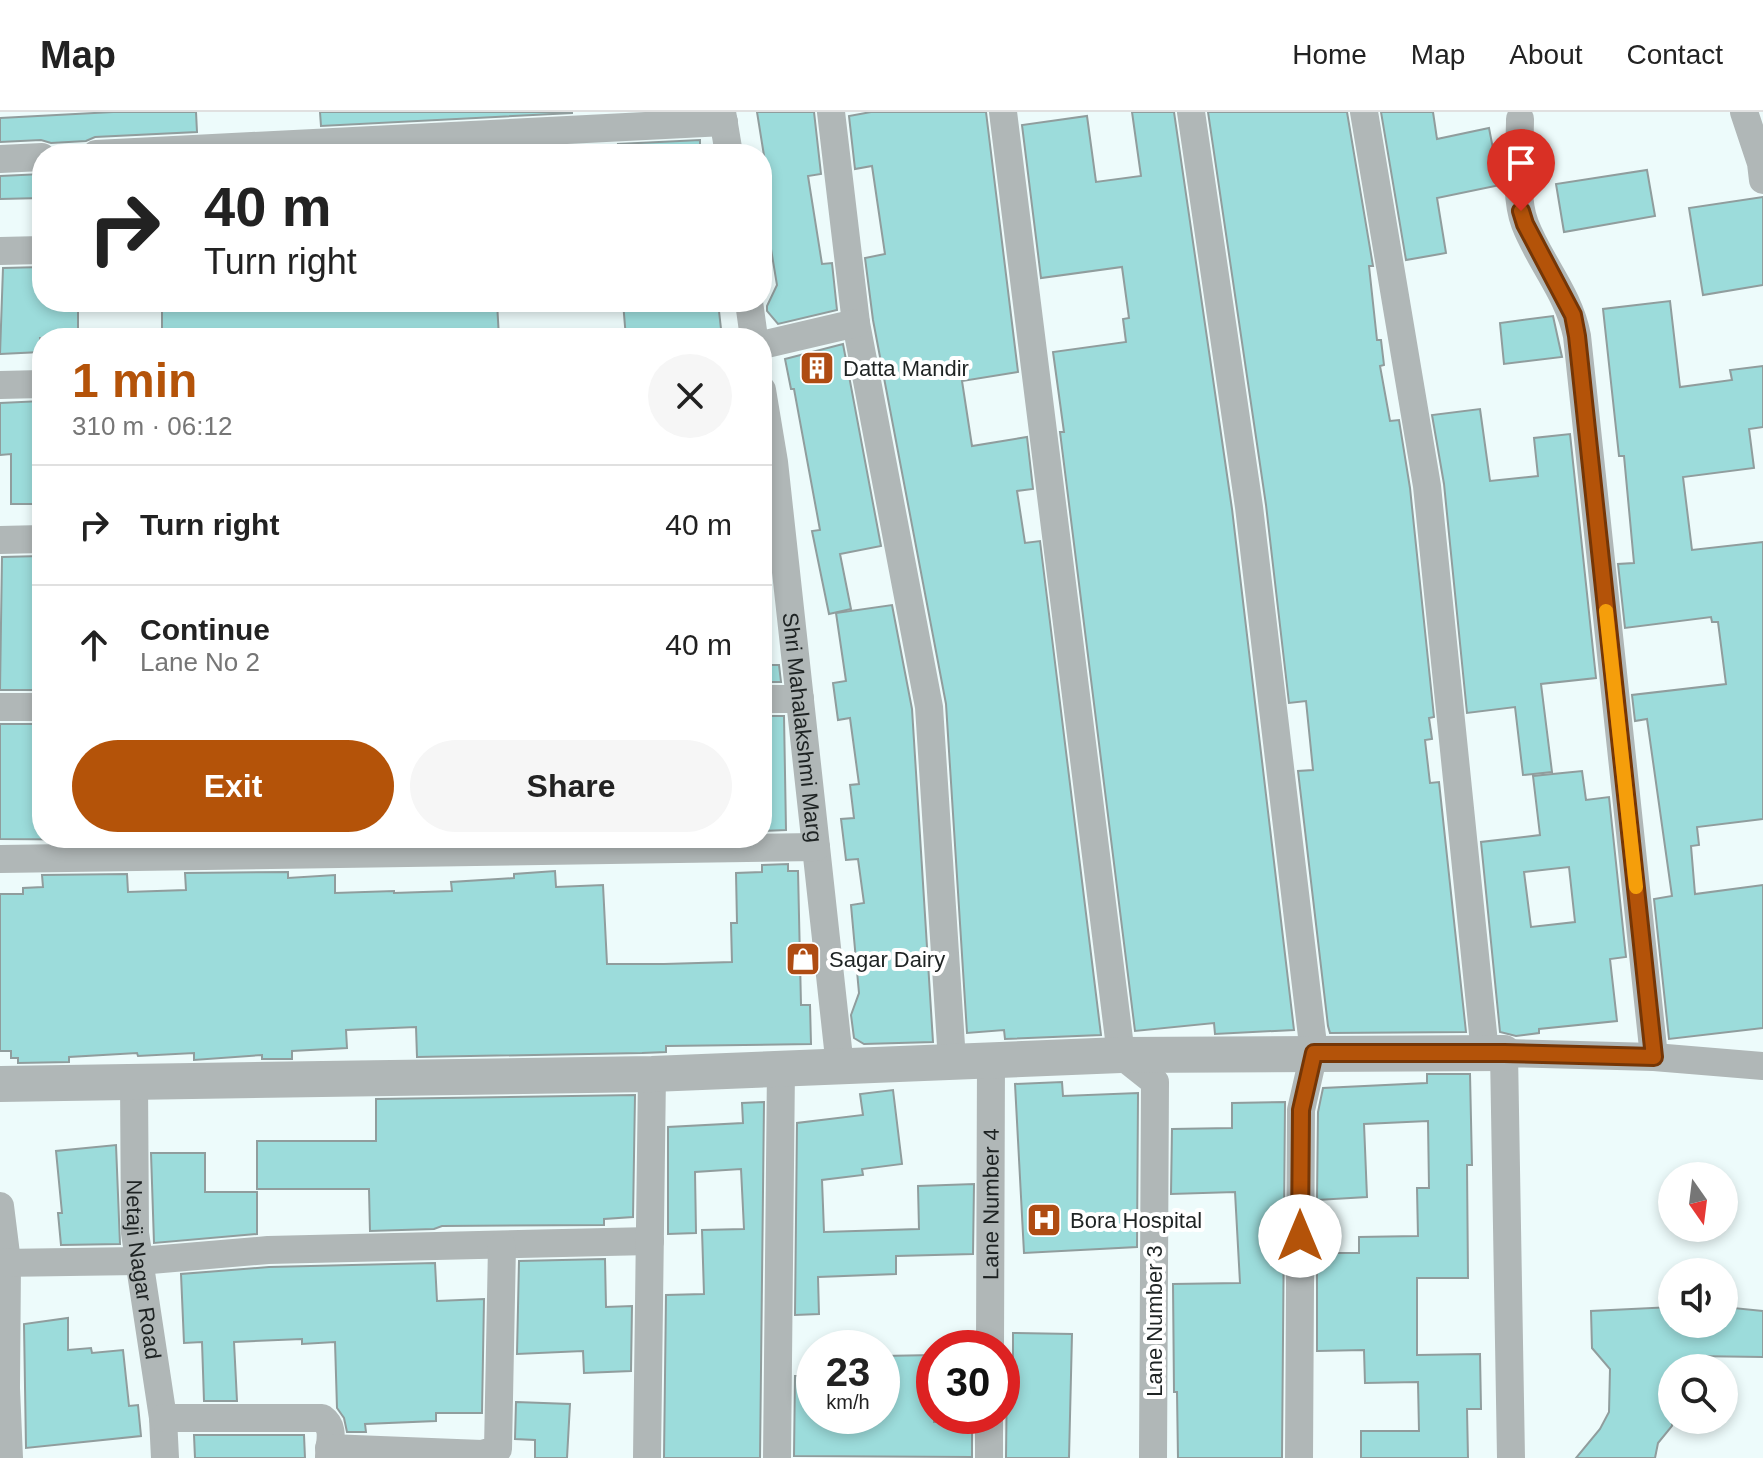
<!DOCTYPE html>
<meta charset="utf-8">
<style>
body{margin:0;font-family:Helvetica,sans-serif;background:#f6f6f6;color:#222;height:100vh;display:flex;flex-direction:column;font-size:30px;white-space:nowrap}
*{box-sizing:border-box;margin:0}
p{font-size:26px;color:#767676}
.icon{flex:none;width:44px;height:44px;fill:none;stroke:currentColor;stroke-width:2;stroke-linecap:round;stroke-linejoin:round}
.map{position:relative;flex:1;overflow:hidden}
.sheet{position:absolute;left:32px;top:216px;width:740px;height:520px;display:flex;flex-direction:column;background:#fff;border-radius:32px;box-shadow:0 4px 12px #0003}
.sheet>*{flex:none}
.banner{position:absolute;left:32px;top:32px;width:740px;height:168px;border-radius:32px;box-shadow:0 4px 12px #0003;background:#fff;color:#222;overflow:hidden}
.needle{width:52px;rotate:166deg}
.controls{position:absolute;left:1658px;top:1050px;display:grid;gap:16px}
.controls a{display:grid;place-items:center;width:80px;height:80px;border-radius:50%;background:#fff;box-shadow:0 4px 12px #0003;font-size:40px}
.speed{position:absolute;left:796px;top:1218px;display:flex;gap:16px;font-size:40px;font-weight:700;text-align:center}
.speed>*{display:grid;place-content:center;width:104px;height:104px;border-radius:50%;background:#fff;box-shadow:0 4px 12px #0003;line-height:1}
.speed small{font-size:20px;font-weight:400}
.speed .limit{border:12px solid #d22;background:#fff;color:#111}
.pin{position:absolute;display:grid;place-items:center;width:68px;height:68px;color:#fff;margin:-82px -34px;border-radius:50% 50% 50% 0;rotate:-45deg;box-shadow:0 0 8px #0007}
.pin .icon{rotate:45deg}
.me{position:absolute;width:88px;margin:-44px;rotate:0deg;stroke-linejoin:round;filter:drop-shadow(0 0 6px #0008)}
.turn{display:flex;align-items:center;gap:28px;height:168px;padding:0 40px;font-size:36px}
.turn .icon{width:104px;height:104px;stroke-width:2.5}
.turn b{display:block;font-size:56px;line-height:68px}
.round{display:grid;place-items:center;flex:none;width:84px;height:84px;border-radius:42px;background:#f6f6f6}
.summary{display:flex;align-items:center;justify-content:space-between;height:136px;padding:0 40px}
h1{font-size:48px;font-weight:700;line-height:60px;color:#b45309}
.button{display:flex;gap:16px;margin-top:auto;padding:16px 40px}
.button a{flex:1;height:92px;border-radius:48px;background:#b45309;color:#fff;font-size:32px;font-weight:700;line-height:92px;text-align:center}
.button a+a{background:#f6f6f6;color:#222}
ul{padding:0;list-style:none}
li{display:flex;align-items:center;gap:24px;height:120px;padding:0 40px;border-top:2px solid #e0e0e0}
li div{flex:1}
li b{display:block;font-size:30px}
li em{font-style:normal}
header{display:flex;align-items:center;gap:48px;box-sizing:border-box;height:112px;padding:0 40px;background:#fff;border-bottom:2px solid #e0e0e0}
header strong{font-size:38px}
nav{display:flex;gap:44px;margin-inline-start:auto;font-size:28px}
.map>svg:first-child{display:block}
.building{fill:#9cdcdb;stroke:#909d9d;stroke-width:2;fill-rule:evenodd}
.lines{fill:none;stroke-linecap:round;stroke-linejoin:round}
.minor{stroke:#b0b7b7;stroke-width:28}
.tertiary{stroke:#b0b7b7;stroke-width:36}
.route-casing{stroke:#753606;stroke-width:20}
.route{stroke:#b45309;stroke-width:14}
.slow{stroke:#f59e0b;stroke-width:14}
.labels{text-anchor:middle;stroke-width:8;stroke-linejoin:round;paint-order:stroke}
.poi-label{font-size:22px;fill:#1e2323;stroke:#fff;text-anchor:start}
.street-label{font-size:22px;fill:#1e2323;stroke:#fff}
</style>
<header>
<strong>Map</strong>
<nav><a>Home</a><a>Map</a><a>About</a><a>Contact</a></nav>
</header>
<div class="map">
<svg width="1763" height="1346" viewBox="0 0 1763 1346">
<rect width="100%" height="100%" fill="#edfbfb"/>
<g class="building">
<path d="M113,0h83l1,20 -102,5 -9,4 -35,2 -10,-3 -41,2v-24z"/>
<path d="M320,0h252v1l-251,13z"/>
<path d="M757,0h57l7,62 -13,2 14,88 10,-1 5,47 -59,14 -11,-13v-5l10,-21 -7,-42 -8,1v-49l8,-2z"/>
<path d="M871,0h115l32,260 -56,9 10,65 55,-9 6,52 -16,2 8,52 15,-2 61,494 -96,4 -1,-9 -37,3 -21,-329 -73,-384 -8,-62 20,-4 -13,-88 -17,3 -6,-53z"/>
<path d="M1132,0h42l58,397 62,521 -79,4 -1,-11 -79,8 -75,-599h4l-11,-80 73,-10 -3,-23 6,-1 -7,-51 -81,11 -19,-153 65,-9 9,66 45,-6z"/>
<path d="M1208,0h139l26,154h-4l8,74h4l3,25 -4,1 10,55 9,-1 11,68 24,229 -5,1 3,21 -7,1 5,43 9,-1 27,250 -136,1 -2,-7 -30,-255 15,-1 -7,-69 -17,2 -23,-198z"/>
<path d="M1381,0h52l4,27 52,-11 11,57 -63,13 9,55 -40,7z"/>
<path d="M700,28v14h-81l-1,-10z"/>
<path d="M575,35l1,7h-146z"/>
<path d="M1647,58l8,46 -91,16 -8,-48z"/>
<path d="M42,62v24l-42,1v-23z"/>
<path d="M1763,85v88l-60,10 -14,-87z"/>
<path d="M42,155v35h18v4h18v32h-38l1,14 -41,2 3,-86z"/>
<path d="M1670,189l10,86 52,-7 -2,-10 33,-4v61l-14,2 5,39 -71,9 9,73 71,-8v277l-66,8 2,18 -8,1 4,48 68,-9v143l-94,11 -15,-140 18,-3 -25,-177 -12,2 -3,-26 94,-11 -8,-62h-6l-1,-5 -86,11 -7,-64 16,-1 -10,-107h-5l-16,-147z"/>
<path d="M162,190h129l1,9 44,-1v-8h161l2,36h-337z"/>
<path d="M623,190h95l4,36h-96z"/>
<path d="M1553,204l9,41 -58,7 -4,-41z"/>
<path d="M843,232l38,202 -41,8 11,55 -22,5 -17,-83 8,-1 -26,-141h-3l-6,-30z"/>
<path d="M42,289v103h-31v-50l-11,1v-52z"/>
<path d="M1480,297l10,72 48,-5 -4,-38 36,-4 26,244 -55,6 11,88 -29,3 -8,-68 -48,6 -23,-229 -12,-69z"/>
<path d="M41,444l1,134h-42l2,-133z"/>
<path d="M892,493l20,104 21,333 -69,2 -10,-6 -3,-23 8,-22 -8,-88 13,-2 -6,-44 -12,1 -5,-41 13,-1 -4,-33 9,-1 -9,-66 -12,2 -5,-37 13,-2 -10,-68z"/>
<path d="M762,553h17l2,17h-19z"/>
<path d="M762,604h22l2,114 -24,1z"/>
<path d="M0,612h42v114h85v2l-127,-1z"/>
<path d="M1582,659l4,29 23,-3 17,160 -16,2 7,62 -78,8v4l-23,3 -16,-4 -19,-190 59,-7 -7,-59zM1569,755l6,55 -44,5 -7,-55z"/>
<path d="M788,752v7h10l3,134h9l1,39 -145,2v6l-24,1 -225,4 -1,-30 -70,3 1,18 -55,3v8h-30v-4l-68,5v-7l-56,3 -1,-3 -68,4v5l-51,1v-5h-7v-7h-11v-157h23v-6l20,-1 -1,-12 85,-1 1,18 58,-2 -1,-17 103,-1v6l47,-3v18l59,-2v2l58,-2 -1,-9 63,-4v-4l41,-3 1,16 47,-2 4,79h57l68,-2 -1,-39h6l-1,-50 26,-1v-7z"/>
<path d="M1427,962h43l2,91h-5l1,113h-51v77l63,-1 1,55h-14l1,49h-107v-27h58l-1,-49 -53,1 -1,-33 -47,1v-98h42v-16l59,-1 -1,-48h12l-1,-67 -64,3 3,73 -50,3 1,-88 5,-24 104,-5z"/>
<path d="M1062,970l1,14 75,-3 -1,154 -113,6 -9,-169z"/>
<path d="M893,978l9,74 -40,5 1,6 -41,5 2,52 95,-3 -1,-43 56,-2 -1,70 -77,2v18l-78,3 1,37 -24,1 2,-192 66,-8 -3,-21z"/>
<path d="M635,983l-2,122 -29,2v6l-162,1 -8,3 -64,2 -1,-42h-112v-48h119v-42z"/>
<path d="M764,990l-4,356h-96l2,-163 38,-1 -2,-64 42,-1 -3,-60 -46,3 1,61 -28,1v-107l75,-4 -1,-20z"/>
<path d="M1285,990l-3,356h-104l-1,-66h-3l-1,-108 67,-1 -5,-91 -64,2 1,-65 60,-1v-25z"/>
<path d="M116,1033l4,99 -59,1 -3,-32h4l-6,-62z"/>
<path d="M151,1041h54v39h52v42l-103,9z"/>
<path d="M605,1147l1,48 26,-1 -1,65 -47,2 -1,-22 -66,3 2,-93z"/>
<path d="M435,1151l2,38 47,-2 -2,114h-46v8l-71,3 1,8h-19l-3,-14 -7,-10 -2,-66 -33,2v-5l-68,3 3,59h-33l-2,-59 -18,1 -3,-69 88,-7z"/>
<path d="M1672,1195v17h52v-17l39,4v46l-71,-1 1,12h-21v58l-14,17 -3,15h-79l24,-29 9,-17 1,-43 -18,-21 -1,-37z"/>
<path d="M68,1206v32l23,-2 1,5 31,-3 6,56 9,-1 3,31 -115,12 -2,-124z"/>
<path d="M1013,1221l59,1 -3,124h-63l1,-90h6z"/>
<path d="M934,1243v67l38,-1v36l-178,-1 1,-80h19v40h68v-60z"/>
<path d="M516,1290l54,2 -3,54h-32v-18l-20,-1z"/>
<path d="M194,1323h110l1,23h-110z"/>
</g>
<g class="lines">
<g class="minor">
<path d="M722,0l7,42"/>
<path d="M831,0l25,211 73,384 23,354"/>
<path d="M1003,0l118,943 34,27 -2,376"/>
<path d="M1191,0l58,395 65,546 -13,57 -2,348"/>
<path d="M1364,0l63,374 58,567"/>
<path d="M1744,0l17,51 2,17"/>
<path d="M1520,7c0,31 -6,77 5,105 15,39 44,70 52,112l77,721"/>
<path d="M96,42l628,-32"/>
<path d="M0,47l42,-2"/>
<path d="M0,139l42,-1"/>
<path d="M749,190l5,36"/>
<path d="M762,233l94,-22"/>
<path d="M0,273l42,-1"/>
<path id="s1" d="M762,278l12,72 66,605"/>
<path d="M0,428l42,-1"/>
<path d="M762,587h38"/>
<path d="M0,595h42"/>
<path d="M0,747l816,-12"/>
<path id="s2" d="M134,970l1,151 28,185 2,40"/>
<path d="M0,1094l7,56 -1,126 3,70"/>
<path d="M0,1151l139,-2 129,-11 382,-9"/>
<path id="s3" d="M990,1236l1,-289"/>
<path d="M163,1306h159c14,10 7,24 7,40"/>
<path d="M329,1336l153,6 16,-5 4,-203"/>
<path d="M647,1346l5,-384"/>
<path d="M777,1346l4,-391"/>
<path d="M989,1346v-42"/>
<path d="M1511,1346l-7,-405 150,4 109,9"/>
</g>
<path class="tertiary" d="M0,972l652,-10 469,-19 383,-2"/>
</g>
<g class="lines">
<g class="route-casing">
<path id="route" d="M1300,1124l1,-126 13,-57h190l150,4 -77,-721 -4,-21 -48,-91 -4,-13"/>
</g>
<use href="#route" class="route"/>
<path class="slow" d="M1606,499l30,276"/>
</g>
<defs>
<g id="building-square" transform="scale(1.8)"><rect x="-9" y="-9" width="18" height="18" rx="4" fill="#af4c13" stroke="#fff"/><path d="M-4-6H4V6H1V3H-1V6H-4ZM-2.5-4.3h1.7v1.8h-1.7ZM.8-4.3h1.7v1.8H.8ZM-2.5-1h1.7V.8h-1.7ZM.8-1h1.7V.8H.8Z" fill="#fff"/></g>
<g id="shop-square" transform="scale(1.8)"><rect x="-9" y="-9" width="18" height="18" rx="4" fill="#af4c13" stroke="#fff"/><path d="M-5-2.5h2.3a2.7 3.5 0 0 1 5.4 0H5L5.5 6h-11ZM-1.5-2.5h3a1.5 2.3 0 0 0-3 0Z" fill="#fff"/></g>
<g id="hospital-square" transform="scale(1.8)"><rect x="-9" y="-9" width="18" height="18" rx="4" fill="#af4c13" stroke="#fff"/><path d="M-5-5h3v3.5h4V-5h3V5h-3V1.5h-4V5h-3Z" fill="#fff"/></g>
</defs>
<g fill-rule="evenodd">
<use href="#building-square" x="817" y="256"/>
<use href="#shop-square" x="803" y="847"/>
<use href="#hospital-square" x="1044" y="1108"/>
</g>
<g class="labels">
<g class="poi-label">
<text x="843" y="264">Datta Mandir</text>
<text x="829" y="855">Sagar Dairy</text>
<text x="1070" y="1116">Bora Hospital</text>
</g>
<g class="street-label">
<text dy="8" stroke="none"><textPath href="#s1" startOffset="340">Shri Mahalakshmi Marg</textPath></text>
<text dy="8" stroke="none"><textPath href="#s3" startOffset="144">Lane Number 4</textPath></text>
<text dy="8" stroke="none"><textPath href="#s2" startOffset="188">Netaji Nagar Road</textPath></text>
<text transform="translate(1154 1209) rotate(-90)" y="8">Lane Number 3</text>
</g>
</g>
</svg>
<div class="controls">
<a><svg class="needle" viewBox="-14 -14 28 28"><path d="M0-13l5 13h-10z" fill="#e53935"/><path d="M0 13l5-13h-10z" fill="#767676"/></svg></a>
<a><svg class="icon" aria-label="sound" viewBox="0 0 24 24"><path d="M4 9h4l5-4v14l-5-4H4zM17 9q2 3 0 6"/></svg></a>
<a><svg class="icon" aria-label="search" viewBox="0 0 24 24"><circle cx="10" cy="10" r="6"/><path d="M15 15l6 6"/></svg></a>
</div>
<div class="speed"><div>23<small>km/h</small></div><div class="limit">30</div></div>
<div class="pin" style="left:1521px;top:99px;background:#d93025"><svg class="icon" aria-label="arrive" viewBox="0 0 24 24"><path d="M6 21V4h12l-3 4 3 4H6"/></svg></div>
<svg class="me" style="left:1300px;top:1124px" viewBox="-20 -20 40 40"><circle r="19" fill="#fff"/><path d="M0-13L10 11 0 6-10 11z" fill="#b45309"/></svg>
<div class="banner">
<div class="turn"><svg class="icon" aria-label="right" viewBox="0 0 24 24"><path d="M7 20v-9h11M14 6l5 5-5 5"/></svg><div><b>40 m</b>Turn right</div></div>
</div>
<section class="sheet">
<div class="summary"><div><h1>1 min</h1><p>310 m · 06:12</p></div><a class="round"><svg class="icon" aria-label="close" viewBox="0 0 24 24"><path d="M6 6l12 12M18 6L6 18"/></svg></a></div>
<ul>
<li><svg class="icon" aria-label="right" viewBox="0 0 24 24"><path d="M7 20v-9h11M14 6l5 5-5 5"/></svg><div><b>Turn right</b></div><em>40 m</em></li>
<li><svg class="icon" aria-label="ahead" viewBox="0 0 24 24"><path d="M12 20V5M6 11l6-6 6 6"/></svg><div><b>Continue</b><p>Lane No 2</p></div><em>40 m</em></li>
</ul>
<div class="button"><a>Exit</a><a>Share</a></div>
</section>
</div>
